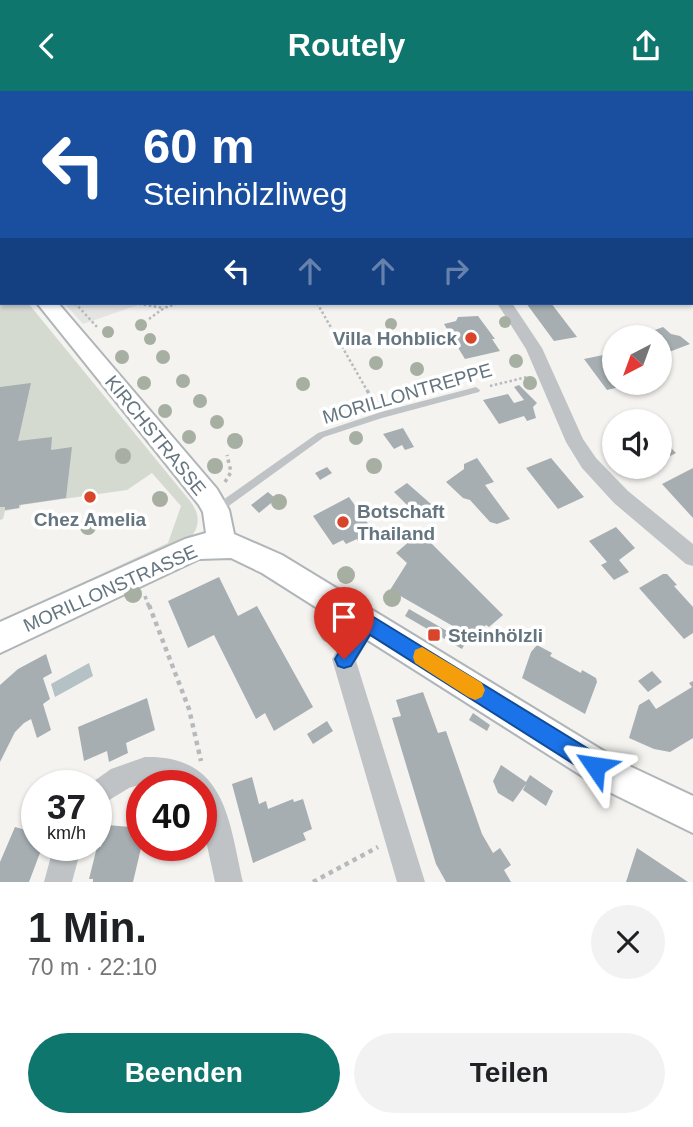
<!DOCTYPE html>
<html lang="de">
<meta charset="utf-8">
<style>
body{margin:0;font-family:Arial,sans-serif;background:#f2f2f2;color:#202124;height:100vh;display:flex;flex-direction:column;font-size:26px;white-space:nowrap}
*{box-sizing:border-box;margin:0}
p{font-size:23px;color:#757577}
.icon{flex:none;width:38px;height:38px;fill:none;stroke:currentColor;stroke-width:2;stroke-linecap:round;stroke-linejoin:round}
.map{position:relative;height:791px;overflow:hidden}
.sheet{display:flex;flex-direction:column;background:#fff;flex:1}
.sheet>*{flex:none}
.banner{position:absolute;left:0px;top:0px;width:693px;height:214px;box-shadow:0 2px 5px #0004;background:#1a4fa0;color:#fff;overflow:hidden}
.needle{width:46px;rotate:221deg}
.fabs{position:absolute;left:602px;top:234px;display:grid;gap:14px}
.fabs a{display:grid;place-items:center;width:70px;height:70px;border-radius:50%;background:#fff;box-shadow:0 2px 5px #0004;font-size:35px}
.speed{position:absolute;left:21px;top:679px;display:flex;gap:14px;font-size:35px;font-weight:700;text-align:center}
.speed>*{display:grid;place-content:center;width:91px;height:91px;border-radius:50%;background:#fff;box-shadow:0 2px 5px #0004;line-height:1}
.speed small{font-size:18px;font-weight:400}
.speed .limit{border:10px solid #d22;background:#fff;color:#111}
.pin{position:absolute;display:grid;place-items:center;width:60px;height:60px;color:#fff;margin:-72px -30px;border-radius:50% 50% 50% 0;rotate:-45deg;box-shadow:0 0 7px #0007}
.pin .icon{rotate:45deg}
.me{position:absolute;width:77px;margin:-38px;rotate:302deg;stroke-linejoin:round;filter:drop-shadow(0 0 5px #0008)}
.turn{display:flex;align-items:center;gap:24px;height:147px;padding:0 28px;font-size:32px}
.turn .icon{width:91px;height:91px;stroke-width:2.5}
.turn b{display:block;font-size:49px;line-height:60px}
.lanes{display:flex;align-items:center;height:66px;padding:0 28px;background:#0003;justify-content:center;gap:35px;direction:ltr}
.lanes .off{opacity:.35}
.round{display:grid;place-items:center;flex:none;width:74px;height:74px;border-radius:37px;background:#f2f2f2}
.summary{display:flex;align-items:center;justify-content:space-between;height:119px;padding:0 28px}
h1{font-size:42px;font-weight:800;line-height:52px}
.cta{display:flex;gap:14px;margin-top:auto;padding:14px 28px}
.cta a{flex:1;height:80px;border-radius:42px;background:#0f766e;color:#fff;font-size:28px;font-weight:800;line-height:80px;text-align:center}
.cta a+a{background:#f2f2f2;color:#202124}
header{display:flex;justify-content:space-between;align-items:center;height:91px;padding:0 28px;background:#0f766e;color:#fff;font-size:32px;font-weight:800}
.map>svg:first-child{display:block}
.built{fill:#e4e5e3}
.green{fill:#d5dad1}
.water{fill:#b5c2c5}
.building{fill:#a6aeb2}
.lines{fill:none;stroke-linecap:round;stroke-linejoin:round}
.secondary-casing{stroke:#afb5b8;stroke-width:4}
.path-far3{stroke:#b7babc;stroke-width:2;stroke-dasharray:2 2;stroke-linecap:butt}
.path-far2{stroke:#b7babc;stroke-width:2.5;stroke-dasharray:2.5 2.5;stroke-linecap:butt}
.path-far1{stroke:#b7babc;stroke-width:3.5;stroke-dasharray:3.5 3.5;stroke-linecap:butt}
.path{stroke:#b7babc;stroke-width:4.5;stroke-dasharray:4.5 4.5;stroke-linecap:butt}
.lane{fill:#bfc3c6;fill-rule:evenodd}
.street{fill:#bfc3c6;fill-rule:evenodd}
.secondary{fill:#fff;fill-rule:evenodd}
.tree{fill:#a7afa2}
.route{fill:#1a73e8;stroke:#114b97;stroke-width:2}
.slow{fill:#f59e0b}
.poi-dot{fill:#d9452b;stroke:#fff;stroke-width:2.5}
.labels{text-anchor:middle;stroke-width:7;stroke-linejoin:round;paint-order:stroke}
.poi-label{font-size:19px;font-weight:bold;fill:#64757f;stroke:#fff;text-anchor:start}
.street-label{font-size:19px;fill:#64757f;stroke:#fff}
</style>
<header><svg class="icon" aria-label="back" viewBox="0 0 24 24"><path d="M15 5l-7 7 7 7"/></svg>Routely<svg class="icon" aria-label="share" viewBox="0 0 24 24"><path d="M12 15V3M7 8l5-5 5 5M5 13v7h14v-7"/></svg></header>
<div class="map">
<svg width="693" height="791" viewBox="0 0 693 791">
<rect width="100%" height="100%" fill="#f4f3f0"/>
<path class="built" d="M64,212h80l-61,21z"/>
<path class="green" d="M0,178l2,34h26l162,198c11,14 10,27 -2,40l-188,86v-6l168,-78 13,-37 -29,-33 -25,17 -106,15 -1,3 -15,3 -2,8 -3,1z"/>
<path class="water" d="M89,572l4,13 -38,21 -4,-13z"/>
<g class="building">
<path d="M526,212h25l26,34 -23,4z"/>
<path d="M478,225l17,23h-3l8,12 -35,8 -8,-13 -10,-5 4,-5 -7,-12 12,-3 2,-4z"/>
<path d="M663,236l8,7 9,2 10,8 -21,8 -9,-8v-6h-7l-6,-5z"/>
<path d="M608,263l6,7v22l18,1 -25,6 -23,-31z"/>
<path d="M31,292l-13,58 34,-4 -1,13 21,-3 -6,51 -47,7v3l-14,2v-3h-5v-120z"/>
<path d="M519,294l18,18 -4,4 3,11 -9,3 -3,-5 -25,8 -16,-24 25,-6 6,9 10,-3 -10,-13z"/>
<path d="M403,337l11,19 -9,3 -3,-5 -8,4 -11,-15z"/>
<path d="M660,346l16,16 -16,8z"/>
<path d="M477,367l17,24 -9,3 25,34 -13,5 -7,-2 -20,-22 -7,-2 -17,-16 18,-13v-5z"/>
<path d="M551,367l33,39 -26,12 -32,-41z"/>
<path d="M327,376l5,6 -12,7 -5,-7z"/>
<path d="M693,377v50l-31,-34z"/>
<path d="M407,392l24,21 -14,11 -23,-23z"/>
<path d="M268,401l8,7 -17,14 -8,-8z"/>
<path d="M349,406l25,35 -16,9 -1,-2 -11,5 -3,-4 -10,5 -20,-29z"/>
<path d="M616,436l19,21 -16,12 10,12 -15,8 -13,-15 6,-3 -18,-21z"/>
<path d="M420,441l83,83 -14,12 -3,-2 -14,12 -82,-47 17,-27 -11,-10z"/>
<path d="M663,483h4l10,11 -3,1 19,21v26l-9,6 -45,-51z"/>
<path d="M219,486l19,39 19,-10 56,101 -39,24 -9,-18 -9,6 -42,-84 -26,13 -20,-47z"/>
<path d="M409,518l57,33 -4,7 -57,-33z"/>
<path d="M537,554l15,8 -2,3 31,17 1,-3 14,8 1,4 -12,32 -63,-36 9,-26z"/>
<path d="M46,563l6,19 -9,5 7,21 -7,5 8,26 -14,8 -6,-19 -7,4 -9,9 -15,30v-77l18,-16z"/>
<path d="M652,580l10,11 -14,10 -10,-11z"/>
<path d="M693,590v57l-23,14 -16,-3 -25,-11 10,-33 10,-6 7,10 36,-22 -3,-4z"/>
<path d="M423,601l15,41 8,-2 36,103 11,19 7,-5 11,17 -7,5 7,12h-65l-10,-18 -44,-146 9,-2 -5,-16z"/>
<path d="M147,607l8,32 -29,13 2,10 -19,9 -2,-11 -23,10 -6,-34z"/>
<path d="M473,622l17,12 -3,6 -18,-11z"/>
<path d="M327,630l6,10 -20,13 -6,-10z"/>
<path d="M501,674l25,17 4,-7 23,16 -7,15 -23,-16 3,-6 -13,18 -15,-9 -5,-12z"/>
<path d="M252,686l7,27 7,-3 2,8 25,-10 1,3 9,-3 9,30 -9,4 3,7 -53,23 -21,-79z"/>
<path d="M33,724l4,1v29h6l-14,37h-29v-20l15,-35 11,3z"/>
<path d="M107,734l35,3v16l-9,38h-40v-3h-4l8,-32h4z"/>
<path d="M637,757l51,34h-62z"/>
</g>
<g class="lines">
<g class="secondary-casing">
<g id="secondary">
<path d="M0,152l2,1v13l-2,-1z"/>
<path d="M37,212h21l159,186 12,21 5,24 48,21 343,209 68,32v37l-92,-45 -339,-215 -31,-15 -32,1 -199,94v-31l185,-83 21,-6 -3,-21 -4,-7z"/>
</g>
</g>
<path class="path-far3" d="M193,0l2,2"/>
<g class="path-far2">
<path d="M75,212l22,24"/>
<path d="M134,212l30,5"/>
<path d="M317,212l51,89"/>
<path d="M149,228l15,-11 15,-5"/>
<path d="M490,295l37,-9"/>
</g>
<g class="path-far1">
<path d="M367,299l8,14"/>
<path d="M225,391l6,-10 -4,-17"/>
<path d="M145,505l4,11"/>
</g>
<g class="path">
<path d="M149,514l40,104 12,52"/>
<path d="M313,791l65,-35"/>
</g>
<path class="lane" d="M476,296l4,3 -1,2 -97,26 -58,19 -105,76 -3,1 -3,-1 -2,-3 2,-3 105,-74 63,-21z"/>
<g class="street">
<path d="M448,0h11l-12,2z"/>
<path d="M511,0h23l-24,2z"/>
<path d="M604,0h12l1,2h-12z"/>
<rect x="691" y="45" width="2" height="7"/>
<rect x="691" y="147" width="2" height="9"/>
<path d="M497,212h15l30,45 41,91 13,19 32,33 65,53v22l-7,-2 -72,-61 -32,-35 -16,-26 -40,-93z"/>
<path d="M367,520l8,3 3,8 -22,39 69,221h-28l-65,-223 27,-45z"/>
<path d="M145,666c81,-2 84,64 98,125h-28l-14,-64v-32l-56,-3 -16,5 -33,20v-22h-9l24,-17z"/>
<path d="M54,754h28l-10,37h-28z"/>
</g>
<use href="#secondary" class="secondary"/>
</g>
<g class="tree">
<circle cx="505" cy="231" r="6"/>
<circle cx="391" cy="233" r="6"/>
<circle cx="141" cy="234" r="6"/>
<circle cx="108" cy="241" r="6"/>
<circle cx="150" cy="248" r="6"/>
<circle cx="122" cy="266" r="7"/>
<circle cx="163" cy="266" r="7"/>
<circle cx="516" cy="270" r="7"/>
<circle cx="376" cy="272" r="7"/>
<circle cx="417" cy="278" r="7"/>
<circle cx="183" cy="290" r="7"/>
<circle cx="144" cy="292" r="7"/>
<circle cx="530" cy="292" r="7"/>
<circle cx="303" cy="293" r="7"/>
<circle cx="200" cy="310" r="7"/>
<circle cx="367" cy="316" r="7"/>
<circle cx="165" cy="320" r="7"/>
<circle cx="217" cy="331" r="7"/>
<circle cx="189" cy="346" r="7"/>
<circle cx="356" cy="347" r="7"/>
<circle cx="235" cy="350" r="8"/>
<circle cx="123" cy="365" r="8"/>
<circle cx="215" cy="375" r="8"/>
<circle cx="374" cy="375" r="8"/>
<circle cx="160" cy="408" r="8"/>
<circle cx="279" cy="411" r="8"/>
<circle cx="88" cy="436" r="8"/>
<circle cx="346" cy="484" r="9"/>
<circle cx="133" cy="503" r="9"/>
<circle cx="392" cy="507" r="9"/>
<circle cx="330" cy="542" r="10"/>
</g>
<path class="route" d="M367,522l236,145 3,8 -3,7 -8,3 -7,-3 -218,-138 -19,31 -7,2 -6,-2 -3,-7 26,-43z"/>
<path class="slow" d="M422,556l60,36 3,7 -3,7 -7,3 -7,-3 -53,-34 -2,-6 2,-7z"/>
<g class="poi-dot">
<circle cx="471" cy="247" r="7"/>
<circle cx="90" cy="406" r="7"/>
<circle cx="343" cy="431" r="7"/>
<rect x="427" y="537" width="14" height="14" rx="3.5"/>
</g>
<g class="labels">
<g class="poi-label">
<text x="457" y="254" text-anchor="end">Villa Hohblick</text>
<text x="357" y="427">Botschaft<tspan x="357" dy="22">Thailand</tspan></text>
<text x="90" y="435" text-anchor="middle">Chez Amelia</text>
<text x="448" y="551">Steinhölzli</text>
</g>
<g class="street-label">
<text transform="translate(407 302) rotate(-16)" y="7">MORILLONTREPPE</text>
<text transform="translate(156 344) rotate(51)" y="7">KIRCHSTRASSE</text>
<text transform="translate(110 497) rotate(-24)" y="7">MORILLONSTRASSE</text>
</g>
</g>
</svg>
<div class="fabs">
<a><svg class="needle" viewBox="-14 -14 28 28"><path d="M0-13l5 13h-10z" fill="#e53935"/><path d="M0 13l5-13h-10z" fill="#757577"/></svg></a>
<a><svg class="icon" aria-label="sound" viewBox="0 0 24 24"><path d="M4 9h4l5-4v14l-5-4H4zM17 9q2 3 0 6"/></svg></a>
</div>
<div class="speed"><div>37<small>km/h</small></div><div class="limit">40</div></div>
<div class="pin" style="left:344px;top:568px;background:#d93025"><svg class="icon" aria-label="arrive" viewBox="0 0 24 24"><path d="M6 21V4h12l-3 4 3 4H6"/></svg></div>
<svg class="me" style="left:595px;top:675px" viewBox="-20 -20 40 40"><path d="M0-17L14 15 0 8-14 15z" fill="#1a73e8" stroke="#fff" stroke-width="4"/></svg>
<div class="banner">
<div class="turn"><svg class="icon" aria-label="left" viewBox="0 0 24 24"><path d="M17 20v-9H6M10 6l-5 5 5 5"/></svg><div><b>60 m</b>Steinhölzliweg</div></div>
<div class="lanes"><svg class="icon" aria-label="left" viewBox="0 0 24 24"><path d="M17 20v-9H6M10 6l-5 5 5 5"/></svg><svg class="icon off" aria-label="ahead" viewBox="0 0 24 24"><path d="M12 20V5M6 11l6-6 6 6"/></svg><svg class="icon off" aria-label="ahead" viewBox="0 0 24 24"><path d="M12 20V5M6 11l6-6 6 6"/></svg><svg class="icon off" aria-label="right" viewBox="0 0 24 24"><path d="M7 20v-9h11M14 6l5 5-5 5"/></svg></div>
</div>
</div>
<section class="sheet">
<div class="summary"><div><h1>1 Min.</h1><p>70 m · 22:10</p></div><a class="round"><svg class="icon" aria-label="close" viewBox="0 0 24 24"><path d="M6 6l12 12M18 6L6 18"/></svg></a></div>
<div class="cta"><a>Beenden</a><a>Teilen</a></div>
</section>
